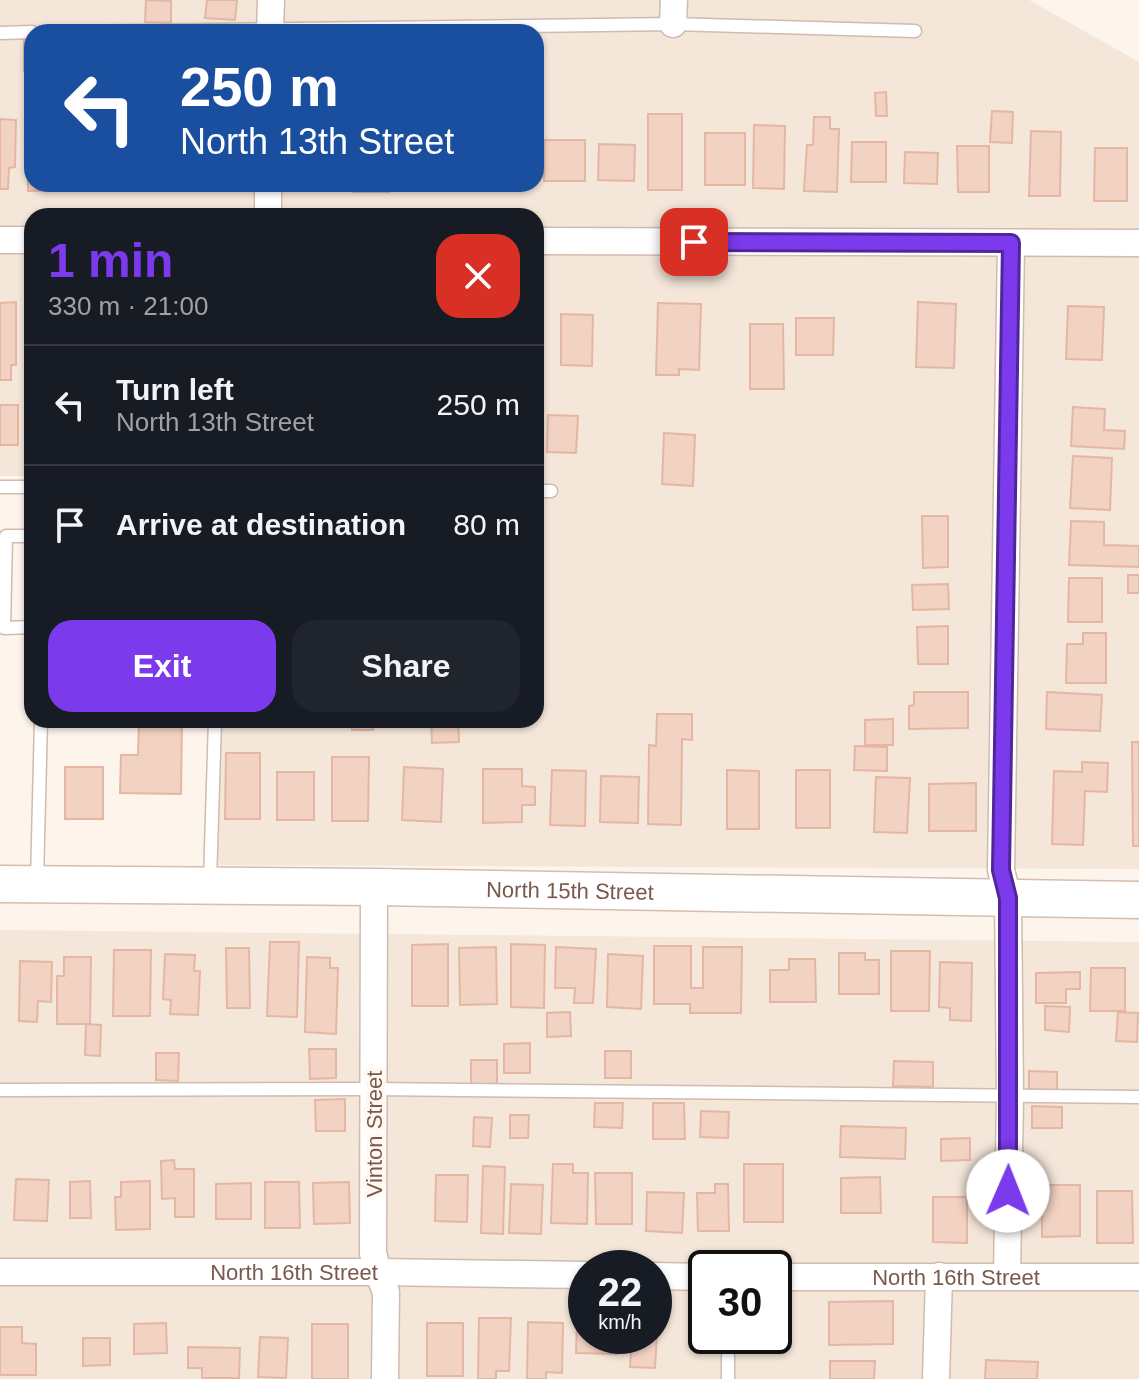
<!DOCTYPE html>
<meta charset="utf-8">
<style>
body{margin:0;font-family:Arial,sans-serif;background:#20242c;color:#f1f3f6;height:100vh;display:flex;flex-direction:column;font-size:30px;white-space:nowrap}
*{box-sizing:border-box;margin:0}
p{font-size:26px;color:#9ea1a6}
.icon{flex:none;width:44px;height:44px;fill:none;stroke:currentColor;stroke-width:2;stroke-linecap:round;stroke-linejoin:round}
.map{position:relative;flex:1;overflow:hidden}
.panel{position:absolute;left:24px;top:208px;width:520px;height:520px;display:flex;flex-direction:column;background:#171b24;border-radius:24px;box-shadow:0 2px 6px #0004}
.panel>*{flex:none}
.banner{position:absolute;left:24px;top:24px;width:520px;height:168px;border-radius:24px;box-shadow:0 2px 6px #0004;background:#1a4fa0;color:#fff;overflow:hidden}
.speed{position:absolute;left:568px;top:1250px;display:flex;gap:16px;font-size:40px;font-weight:700;text-align:center}
.speed>*{display:grid;place-content:center;width:104px;height:104px;border-radius:50%;background:#171b24;box-shadow:0 2px 6px #0004;line-height:1}
.speed small{font-size:20px;font-weight:400}
.speed .limit{border:4px solid #111;border-radius:12px;background:#fff;color:#111}
.pin{position:absolute;display:grid;place-items:center;width:68px;height:68px;color:#fff;margin:-34px;border-radius:16px;box-shadow:0 4px 12px #0006}
.me{position:absolute;width:88px;margin:-44px;rotate:1deg;stroke-linejoin:round;filter:drop-shadow(0 0 6px #0008)}
.turn{display:flex;align-items:center;gap:28px;height:168px;padding:0 24px;font-size:36px}
.turn .icon{width:104px;height:104px;stroke-width:2.5}
.turn b{display:block;font-size:56px;line-height:68px}
.round{display:grid;place-items:center;flex:none;width:84px;height:84px;border-radius:24px;background:#20242c}
.overview{display:flex;align-items:center;justify-content:space-between;height:136px;padding:0 24px}
h1{font-size:48px;font-weight:800;line-height:60px;color:#7c3aed}
.button{display:flex;gap:16px;margin-top:auto;padding:16px 24px}
.button a{flex:1;height:92px;border-radius:24px;background:#7c3aed;color:#fff;font-size:32px;font-weight:800;line-height:92px;text-align:center}
.button a+a{background:#20242c;color:#f1f3f6}
ul{padding:0;list-style:none}
li{display:flex;align-items:center;gap:24px;height:120px;padding:0 24px;border-top:2px solid #363941}
li div{flex:1}
li b{display:block;font-size:30px}
li em{font-style:normal}
.map>svg:first-child{display:block}
.residential{fill:#f4e6d9;fill-rule:evenodd}
.building{fill:#f2d2c2;stroke:#e5b7a3;stroke-width:2}
.lines{fill:none;stroke-linecap:round;stroke-linejoin:round}
.service-casing{stroke:#d0bbaf;stroke-width:15}
.minor-casing{stroke:#d0bbaf;stroke-width:29}
.secondary-casing{stroke:#d5bdaf;stroke-width:39}
.service{stroke:#fff;stroke-width:12}
.minor{stroke:#fff;stroke-width:26}
.secondary{stroke:#fff;stroke-width:36}
.route-casing{stroke:#51269a;stroke-width:20}
.route{stroke:#7c3aed;stroke-width:14}
.labels{text-anchor:middle;stroke-width:8;stroke-linejoin:round;paint-order:stroke}
.street-label{font-size:22px;fill:#79594d;stroke:#fff9f2}
</style>
<div class="map">
<svg width="1139" height="1379" viewBox="0 0 1139 1379">
<rect width="100%" height="100%" fill="#fdf4eb"/>
<g class="residential">
<path d="M0,0h1029l110,62v807l-931,-4 1,-145h327v-504h-504v260h-32zM32,32h504v152h-504z"/>
<path d="M0,930l1139,12v437h-1139zM586,1268h68v68h-68zM706,1268h68v68h-68z"/>
</g>
<g class="building">
<path d="M146,0l25,1v22l-26,-1z"/>
<path d="M207,0h30l-2,20 -30,-2z"/>
<rect x="24" y="38" width="8" height="33"/>
<path d="M886,92l1,24h-11l-1,-23z"/>
<path d="M992,111l21,1 -1,31 -22,-1z"/>
<rect x="648" y="114" width="34" height="76"/>
<path d="M814,117h16v12h9l-2,63 -33,-1 3,-46h6z"/>
<path d="M0,119l16,1 -1,47 -6,1 -1,21h-8z"/>
<path d="M28,125h4v59h31v6l-35,1z"/>
<path d="M754,125l31,1 -1,63 -31,-1z"/>
<path d="M1031,131l30,1 -1,64h-31z"/>
<rect x="705" y="133" width="40" height="52"/>
<rect x="544" y="140" width="41" height="41"/>
<path d="M852,142h34v40h-35z"/>
<path d="M599,144l36,1 -1,36 -36,-1z"/>
<path d="M957,146h32v46h-31z"/>
<path d="M1095,148h32v53h-33z"/>
<path d="M905,152l33,1 -1,31 -33,-1z"/>
<path d="M204,184h33v7l-33,-1z"/>
<rect x="353" y="184" width="36" height="8"/>
<path d="M395,184h38v6l-38,1z"/>
<path d="M453,184h35v7l-36,-1z"/>
<path d="M16,302v63h-5v15h-11v-77z"/>
<path d="M918,302l38,2 -2,64 -38,-1z"/>
<path d="M658,303l43,1 -2,66 -20,-1v6h-23z"/>
<path d="M1068,306l36,1 -2,53 -36,-1z"/>
<path d="M561,314l32,1 -1,51 -31,-1z"/>
<path d="M796,318h38l-1,37h-37z"/>
<path d="M750,324h33l1,65h-34z"/>
<rect x="536" y="328" width="7" height="24"/>
<rect x="26" y="377" width="6" height="38"/>
<rect x="0" y="405" width="18" height="40"/>
<path d="M1073,407l32,2 -1,21 21,1 -1,18 -53,-3z"/>
<path d="M548,415l30,1 -2,37 -29,-1z"/>
<path d="M664,433l31,2 -2,51 -31,-2z"/>
<path d="M1073,456l39,2 -2,52 -40,-2z"/>
<path d="M922,516h26v51l-25,1z"/>
<path d="M1071,521l33,1v23l35,1v21l-70,-2z"/>
<rect x="1128" y="575" width="11" height="18"/>
<path d="M1069,578h33v44h-34z"/>
<path d="M948,584l1,25 -36,1 -1,-25z"/>
<path d="M948,626v38h-30l-1,-37z"/>
<path d="M1083,633h23v50h-40l1,-39h16z"/>
<path d="M914,692h54v36l-59,1v-23l5,-1z"/>
<path d="M1047,692l55,3 -2,36 -54,-2z"/>
<path d="M657,714h35v26l-10,-1 -1,86 -33,-1 1,-79 7,1z"/>
<path d="M893,719v26h-28v-25z"/>
<path d="M139,720h43l-1,74 -61,-1 1,-38h17z"/>
<path d="M352,720h22l-1,10h-21z"/>
<path d="M431,720h27l1,22 -27,1z"/>
<path d="M1132,742h7v104h-6z"/>
<path d="M855,746l32,1v24l-33,-1z"/>
<path d="M226,753h34v66h-35z"/>
<path d="M332,757h37l-1,64h-36z"/>
<path d="M1082,762l26,1 -1,29 -22,-1 -2,54 -31,-1 2,-73 28,1z"/>
<rect x="65" y="767" width="38" height="52"/>
<path d="M404,767l39,2 -2,53 -39,-2z"/>
<path d="M483,769h39v17l13,1v18h-13v17l-39,1z"/>
<path d="M552,770l34,1 -1,55 -35,-1z"/>
<path d="M727,770l32,1v58h-32z"/>
<rect x="796" y="770" width="34" height="58"/>
<rect x="277" y="772" width="37" height="48"/>
<path d="M601,776l38,1 -1,46 -38,-1z"/>
<path d="M876,777l34,1 -3,55 -33,-1z"/>
<path d="M976,783v48h-47v-47z"/>
<path d="M270,942h29l-2,75 -30,-1z"/>
<path d="M448,944v62h-36v-61z"/>
<path d="M511,944l34,1 -1,63 -33,-1z"/>
<path d="M654,946h37v42h12v-41h39l-1,66h-51v-9h-36z"/>
<path d="M496,947l1,57 -37,1 -1,-57z"/>
<path d="M556,947l40,2 -3,54h-19l1,-15h-20z"/>
<path d="M226,948h23l1,60h-23z"/>
<path d="M114,950h37l-1,66h-37z"/>
<path d="M891,951h39l-1,60h-38z"/>
<path d="M839,953h26v7h14v34h-40z"/>
<path d="M165,954l30,1 -1,16h6l-2,44 -28,-1 1,-14 -8,-1z"/>
<path d="M608,954l35,2 -2,53 -34,-2z"/>
<path d="M64,957h27l-1,67h-33v-48h7z"/>
<path d="M307,957l23,1v10h8l-2,66 -31,-2z"/>
<path d="M789,959h26l1,43h-46v-32h19z"/>
<path d="M20,961l32,1 -1,40 -13,-1 -1,21 -18,-1z"/>
<path d="M940,962l32,1 -1,58 -21,-1v-12l-11,-1z"/>
<path d="M1091,968h34v43h-35z"/>
<path d="M1080,972v17h-14v14h-30v-30z"/>
<path d="M1045,1006l25,1 -1,25 -24,-2z"/>
<path d="M570,1012l1,24 -24,1v-24z"/>
<path d="M1118,1012l20,1 -1,29 -21,-1z"/>
<path d="M86,1024l15,1 -1,31 -15,-1z"/>
<path d="M530,1043v30h-26v-29z"/>
<path d="M309,1049h27v29l-26,1z"/>
<rect x="605" y="1051" width="26" height="27"/>
<path d="M156,1053h23l-1,28 -22,-1z"/>
<rect x="471" y="1060" width="26" height="24"/>
<path d="M894,1061l39,1v25l-40,-1z"/>
<path d="M1029,1071l28,1v18l-28,-1z"/>
<path d="M345,1099v32h-29l-1,-31z"/>
<path d="M595,1103h28l-1,25 -28,-1z"/>
<path d="M653,1103h31l1,36h-32z"/>
<path d="M1032,1106l30,1v21h-30z"/>
<path d="M701,1111l28,1 -1,26 -28,-1z"/>
<path d="M510,1115h19l-1,23h-18z"/>
<path d="M474,1117l18,1 -2,29 -17,-1z"/>
<path d="M841,1126l65,2 -1,31 -65,-2z"/>
<path d="M970,1138v22l-29,1v-22z"/>
<path d="M174,1160l1,9h19v48h-19v-19l-13,1 -1,-38z"/>
<path d="M553,1164h20v9h15l-1,51 -36,-1z"/>
<rect x="744" y="1164" width="39" height="58"/>
<path d="M483,1166l22,1 -2,67 -22,-1z"/>
<path d="M595,1173h37v51h-36z"/>
<path d="M436,1175h32l-1,47 -32,-1z"/>
<path d="M880,1177l1,36h-40v-35z"/>
<path d="M16,1179l33,1 -2,41 -33,-1z"/>
<path d="M90,1181l1,37h-21v-36z"/>
<path d="M150,1181v48l-34,1 -1,-33h6v-15z"/>
<path d="M265,1182h34l1,46h-35z"/>
<path d="M349,1182l1,41 -36,1 -1,-41z"/>
<path d="M251,1183v36h-35v-35z"/>
<path d="M511,1184l32,1 -2,49 -32,-1z"/>
<path d="M715,1184h13l1,47h-31l-1,-38h18z"/>
<path d="M1042,1185h38v51l-38,1z"/>
<path d="M1097,1191h35l1,52h-36z"/>
<path d="M647,1192l37,1 -2,40 -36,-2z"/>
<path d="M933,1197h34v46l-34,-1z"/>
<path d="M893,1301v43l-64,1v-43z"/>
<path d="M479,1318h32l-2,53h-13v8h-18z"/>
<path d="M528,1322l35,1 -1,50 -16,-1v7h-19z"/>
<path d="M166,1323l1,30 -33,1v-30z"/>
<rect x="427" y="1323" width="36" height="53"/>
<rect x="312" y="1324" width="36" height="55"/>
<path d="M577,1324h9v12h31v18l-41,-1z"/>
<path d="M0,1327h22v16l14,1v31h-36z"/>
<path d="M654,1333h3l-2,35 -25,-1 2,-31h22z"/>
<path d="M260,1337l28,1 -2,40 -28,-1z"/>
<path d="M83,1338h27v27l-27,1z"/>
<path d="M188,1347l52,1 -1,30h-37v-10h-14z"/>
<path d="M986,1360l52,2 -1,17h-52z"/>
<path d="M830,1361h45l-1,18h-44z"/>
</g>
<g class="lines">
<g class="service-casing">
<g id="service">
<path d="M71,32l602,-8 242,7"/>
<path d="M0,33l32,-1"/>
<path d="M0,487h32"/>
<path d="M536,491h15"/>
<path d="M32,536h-26l-2,92 28,-1"/>
<path d="M37,881l4,-161"/>
<path d="M210,881l5,-161"/>
<path d="M0,1090l374,-1 765,8"/>
<path d="M728,1379v-43"/>
</g>
</g>
<g class="minor-casing">
<g id="minor">
<path d="M673,24l1,-24"/>
<path d="M270,32l1,-32"/>
<path d="M268,216v-32"/>
<path d="M0,240h32"/>
<path d="M536,241l603,2"/>
<path d="M374,887l-1,366 5,19 8,20 -1,87"/>
<path id="s1" d="M0,1272h378l208,3"/>
<path d="M654,1276l52,1"/>
<path d="M1007,1276l3,-180 -2,-198 -7,-28 10,-627"/>
<path id="s2" d="M774,1277h365"/>
<path d="M936,1379l3,-103"/>
</g>
</g>
<g class="secondary-casing">
<g id="secondary">
<path id="s3" d="M0,884l374,3 765,13"/>
</g>
</g>
<use href="#service" class="service"/>
<use href="#minor" class="minor"/>
<use href="#secondary" class="secondary"/>
</g>
<g class="lines">
<g class="route-casing">
<path id="route" d="M694,242l317,1 -10,627 7,28v293"/>
</g>
<use href="#route" class="route"/>
</g>
<g class="labels">
<g class="street-label">
<text dy="8" stroke="none"><textPath href="#s3" startOffset="570">North 15th Street</textPath></text>
<text transform="translate(374 1134) rotate(-90)" y="8">Vinton Street</text>
<text dy="8" stroke="none"><textPath href="#s1" startOffset="294">North 16th Street</textPath></text>
<text dy="8" stroke="none"><textPath href="#s2" startOffset="182">North 16th Street</textPath></text>
</g>
</g>
</svg>
<div class="speed"><div>22<small>km/h</small></div><div class="limit">30</div></div>
<div class="pin" style="left:694px;top:242px;background:#d93025"><svg class="icon" aria-label="arrive" viewBox="0 0 24 24"><path d="M6 21V4h12l-3 4 3 4H6"/></svg></div>
<svg class="me" style="left:1008px;top:1191px" viewBox="-20 -20 40 40"><circle r="19" fill="#fff"/><path d="M0-13L10 11 0 6-10 11z" fill="#7c3aed"/></svg>
<div class="banner">
<div class="turn"><svg class="icon" aria-label="left" viewBox="0 0 24 24"><path d="M17 20v-9H6M10 6l-5 5 5 5"/></svg><div><b>250 m</b>North 13th Street</div></div>
</div>
<section class="panel">
<div class="overview"><div><h1>1 min</h1><p>330 m · 21:00</p></div><a class="round" style="background:#d93025;color:#fff"><svg class="icon" aria-label="close" viewBox="0 0 24 24"><path d="M6 6l12 12M18 6L6 18"/></svg></a></div>
<ul>
<li><svg class="icon" aria-label="left" viewBox="0 0 24 24"><path d="M17 20v-9H6M10 6l-5 5 5 5"/></svg><div><b>Turn left</b><p>North 13th Street</p></div><em>250 m</em></li>
<li><svg class="icon" aria-label="arrive" viewBox="0 0 24 24"><path d="M6 21V4h12l-3 4 3 4H6"/></svg><div><b>Arrive at destination</b></div><em>80 m</em></li>
</ul>
<div class="button"><a>Exit</a><a>Share</a></div>
</section>
</div>
